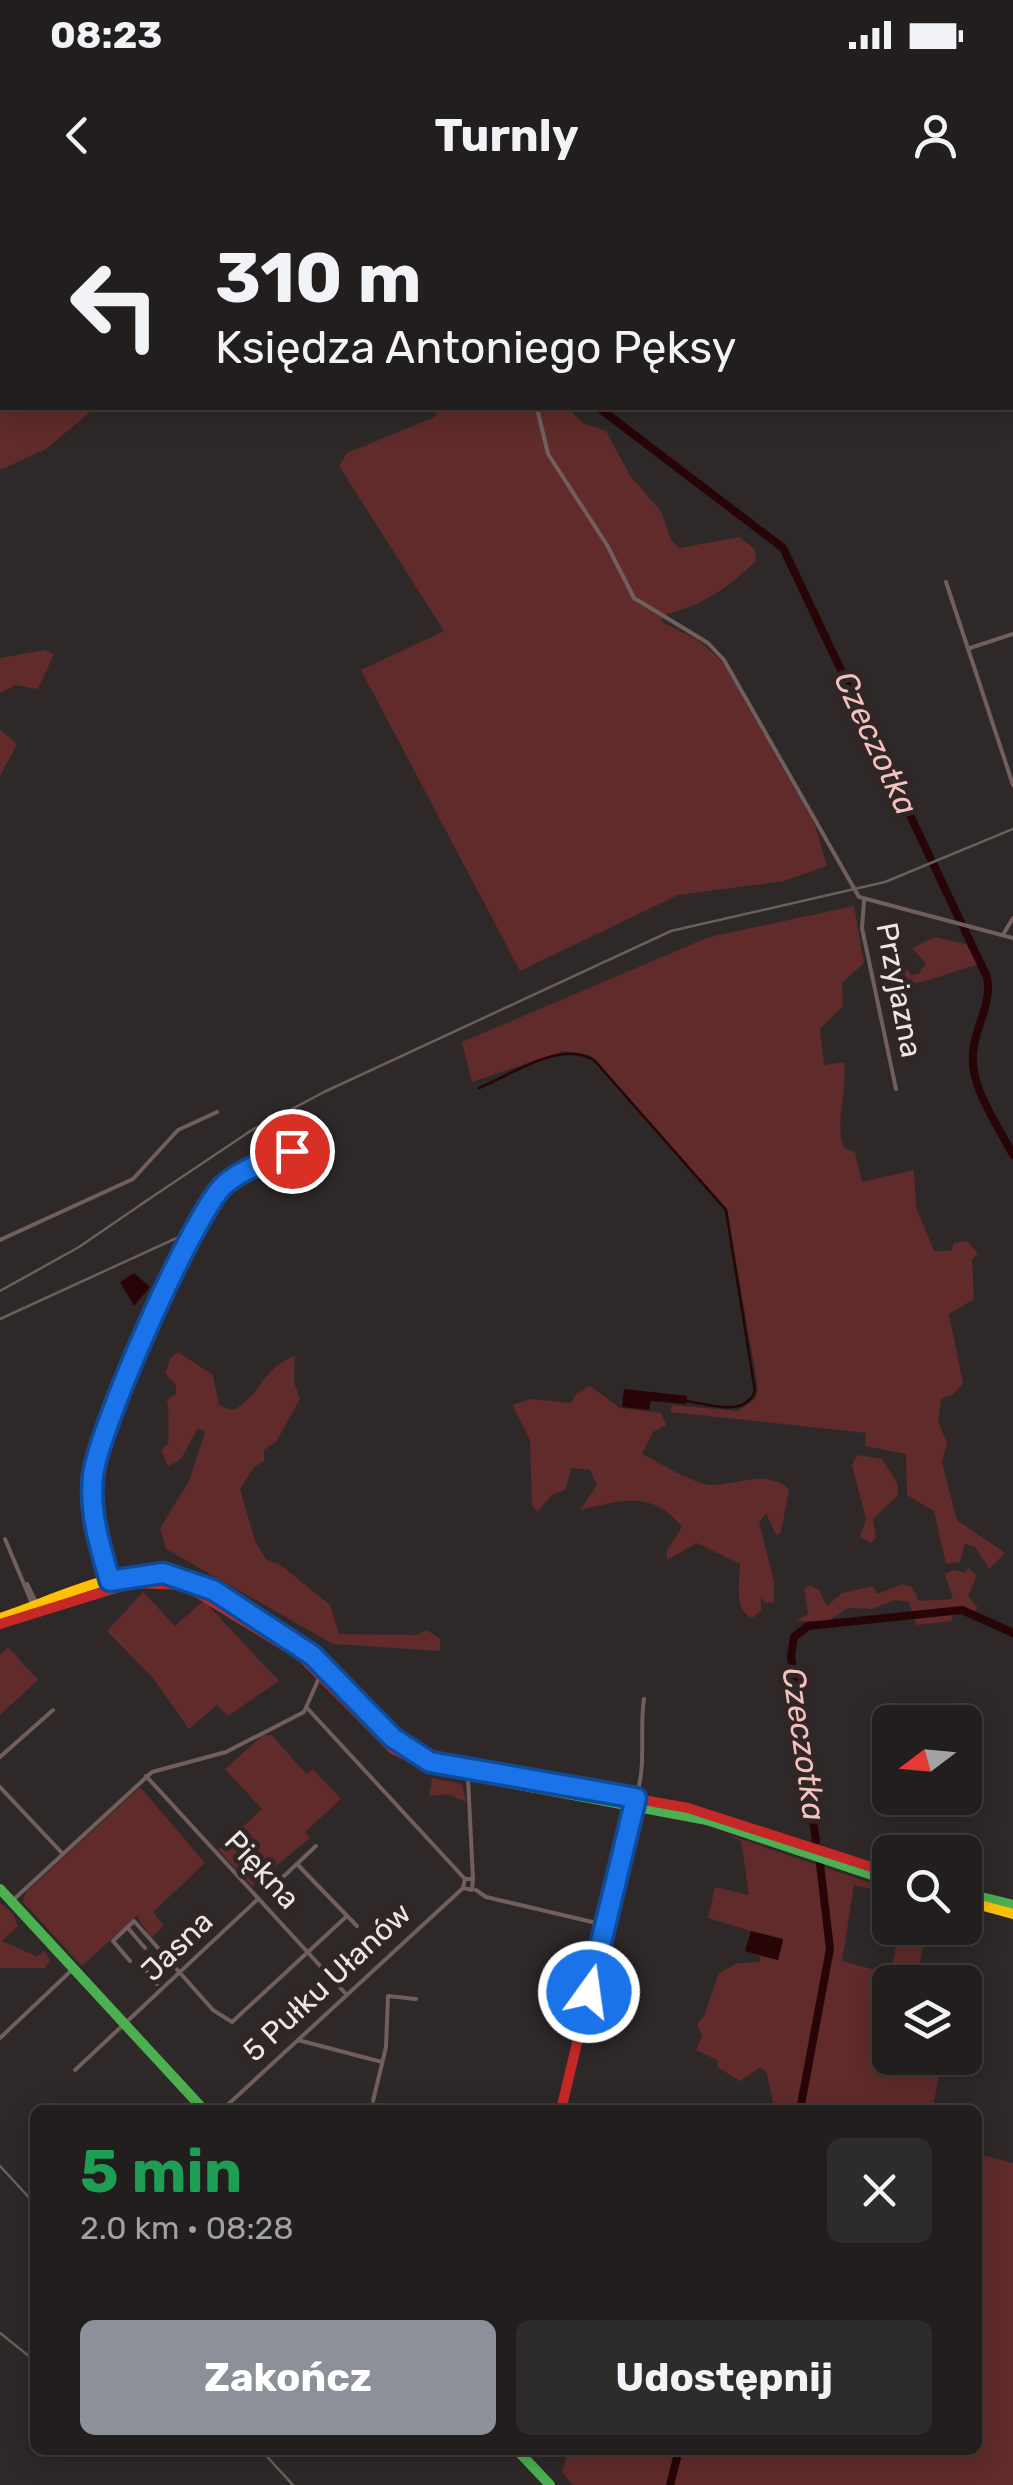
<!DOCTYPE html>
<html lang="pl">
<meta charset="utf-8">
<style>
body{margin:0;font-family:Rubik,sans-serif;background:#2e2b2b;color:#f1f3f6;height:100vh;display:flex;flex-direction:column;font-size:38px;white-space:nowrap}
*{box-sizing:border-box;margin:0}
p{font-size:32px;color:#a2a2a4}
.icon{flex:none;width:55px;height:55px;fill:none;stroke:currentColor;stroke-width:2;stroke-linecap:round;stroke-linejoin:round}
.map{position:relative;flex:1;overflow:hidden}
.panel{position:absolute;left:30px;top:1905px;width:952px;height:350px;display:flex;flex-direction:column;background:#221e1e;border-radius:15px;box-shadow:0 5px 25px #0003,0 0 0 2px #3f3c3c}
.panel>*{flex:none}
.top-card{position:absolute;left:0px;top:0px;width:1015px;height:210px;box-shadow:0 5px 25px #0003,0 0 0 2px #3f3c3c;background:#221e1e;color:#f1f3f6;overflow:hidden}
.needle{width:65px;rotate:254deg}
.tools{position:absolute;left:872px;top:1505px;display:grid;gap:20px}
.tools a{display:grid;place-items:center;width:110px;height:110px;border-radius:15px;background:#221e1e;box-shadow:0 5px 25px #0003,0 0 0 2px #3f3c3c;font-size:50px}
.pin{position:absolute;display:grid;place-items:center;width:85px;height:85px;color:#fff;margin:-42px;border:5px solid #fff;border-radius:50%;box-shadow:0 2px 10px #0007}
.me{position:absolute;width:110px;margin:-55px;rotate:14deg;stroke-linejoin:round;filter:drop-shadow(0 0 8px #0008)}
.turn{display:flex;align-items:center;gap:35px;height:210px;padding:0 50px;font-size:45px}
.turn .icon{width:130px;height:130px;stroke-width:2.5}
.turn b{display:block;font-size:70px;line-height:85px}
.round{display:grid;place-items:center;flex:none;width:105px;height:105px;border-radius:15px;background:#2e2b2b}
.head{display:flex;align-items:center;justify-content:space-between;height:170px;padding:0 50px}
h1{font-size:60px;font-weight:700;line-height:75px;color:#1e9e55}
.action{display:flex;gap:20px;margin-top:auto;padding:20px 50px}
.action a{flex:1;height:115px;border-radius:15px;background:#8c9099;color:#fff;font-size:40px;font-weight:700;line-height:115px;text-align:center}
.action a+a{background:#2e2b2b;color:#f1f3f6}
.status{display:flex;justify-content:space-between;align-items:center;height:70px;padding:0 50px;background:#221e1e;direction:ltr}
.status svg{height:28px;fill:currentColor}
header{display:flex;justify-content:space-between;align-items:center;height:130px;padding:0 50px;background:#221e1e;font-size:45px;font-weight:700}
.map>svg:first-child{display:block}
.green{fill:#602b2a}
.water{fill:#270506}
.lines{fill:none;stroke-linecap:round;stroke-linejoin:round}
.stream{stroke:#270506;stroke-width:2.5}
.river{stroke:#270506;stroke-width:8}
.street{stroke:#705f5e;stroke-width:4}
.fast{stroke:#4caf50;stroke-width:10}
.slow{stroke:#ffc107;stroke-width:10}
.jam{stroke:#c62828;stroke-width:10}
.rail{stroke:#6a5f5f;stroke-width:2.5}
.route-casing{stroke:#114b97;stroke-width:25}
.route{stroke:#1a73e8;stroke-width:18}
.labels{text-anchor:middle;stroke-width:10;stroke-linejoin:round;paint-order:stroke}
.street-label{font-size:30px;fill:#ede6e6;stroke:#302626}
.water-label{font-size:32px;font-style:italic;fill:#f3c2be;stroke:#302626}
</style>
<div class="status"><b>08:23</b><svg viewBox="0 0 49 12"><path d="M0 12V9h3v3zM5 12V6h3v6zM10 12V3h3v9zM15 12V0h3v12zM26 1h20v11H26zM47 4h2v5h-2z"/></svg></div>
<header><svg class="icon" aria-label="back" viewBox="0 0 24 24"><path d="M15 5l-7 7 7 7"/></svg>Turnly<svg class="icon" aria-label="person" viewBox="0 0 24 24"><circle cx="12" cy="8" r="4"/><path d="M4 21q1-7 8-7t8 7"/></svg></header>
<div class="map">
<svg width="1013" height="2285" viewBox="0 0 1013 2285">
<rect width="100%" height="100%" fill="#2e2828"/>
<g class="green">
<path d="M0,0h105l-103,2 -2,76z"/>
<path d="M145,0h334l1,2h-333z"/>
<path d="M13,208h82l-49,41 -46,21v-59z"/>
<path d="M437,208h130l16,15 23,8 25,46 30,34 10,29 8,8 61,-11 15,13 1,11c-30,28 -53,45 -94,54v7l36,18 25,22 92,163 12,41 -43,15 -106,14 -158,76 -159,-301 83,-39 -105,-165 8,-13 88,-36z"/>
<path d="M44,450l10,4 -16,35 -23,-4 -15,8v-35z"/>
<path d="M0,529l17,15 -17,32z"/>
<path d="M854,706l10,57 -22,20 1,23 -23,23 4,36 20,-3c4,29 -10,59 0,86l11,4 7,30 52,-12 2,37 18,44h17l3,-8 13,-2 11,13 -6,5 2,40 -25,15 14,69 -9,11 -13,5 -3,22 9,22 -5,19 15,58 48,33 -16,16 -14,-22 -10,-3 -5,18 -14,2 -12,-53 -27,-16 -1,-41 -41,-8 1,-13 -196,-21 2,-7 66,6 17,-12 3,-11 -31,-179 -137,-154 -26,-4 -92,31 -10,-40 247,-105z"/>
<path d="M935,737l35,8 9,20c-23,3 -62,25 -80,16l-4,-10 7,-9 9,13 8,-1 7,-11 -14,-15z"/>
<path d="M178,1152l35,23 6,30 14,5c29,-15 27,-41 62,-54l-1,26 6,17 -24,43 -12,8v11l-10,6 -14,22 15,52 11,18 16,7 48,39 9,29 78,1 10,-5 13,9v12l-107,-7 -167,-95 -6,-21 29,-47 16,-49 -7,-4 -17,31 -13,8 -7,-17 7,-6c1,-9 1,-35 -1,-44l9,-6v-9l-11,-12 6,-16z"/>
<path d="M590,1186l30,22 41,5 5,12 -13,7 -11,22c16,8 55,32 71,31 27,-1 53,-16 76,4l-8,44 -5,2 -10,-22 -7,9 15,60v20l-8,1 -5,-6v14l-9,7c-19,-8 -12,-36 -12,-54l-43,-21 -30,17v-10l15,-23c-30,-38 -62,-26 -102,-17l17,-25 -7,-15 -19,-2 -5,21 -14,6 -14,16 -6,-5 -2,-67 -18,-34 19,-6 40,4 5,-9z"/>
<path d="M857,1255l25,4 15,24 1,12 -25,24 3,19 -5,5 -11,-6 6,-18 -14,-54z"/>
<path d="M968,1368l9,7 -9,21 10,12 -4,4 -17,-4 -6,13 -35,4 -7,-23 -14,-2 -23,9 -24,-1 -20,13h-32l12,-7 -4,-25 6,-4 9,5 8,16 15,-13 31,-7 4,8 25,-10 10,3 7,14 34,-2 -8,-25 9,-4 11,3z"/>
<path d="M143,1392l32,34 27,-24 5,2 72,77 -51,35 -11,-11 -28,24 -37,-52 -45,-46z"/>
<path d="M8,1447l30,33 -38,35v-60z"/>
<path d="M263,1535h9l34,39 7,-5 28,30 -36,33 5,6 -58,48 -34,-36 44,-41 -37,-40z"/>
<path d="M432,1578l30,6 4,18 -18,-8 -19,2z"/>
<path d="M140,1587l65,76 -52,49 11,14 -13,12 -14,-22 -55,50 -59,-64 3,-10z"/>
<path d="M720,1632l160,54 -1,5 -25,-6 -12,76 48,13 10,-46h26l-9,54h-27v76h43l1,10 9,-10 -11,52h-157l-9,-39 -7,-3 -19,13 -23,-14 2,-6 -23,-11 6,-14 -5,-12 7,-8 15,-43 19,-10 21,-1 2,-6 17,4 5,-19 -75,-23 7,-31 34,8 -8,-54z"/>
<path d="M0,1703l13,10 5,13 -16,15 34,15 9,-5 5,9 -5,8h-45z"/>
<path d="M978,1954l35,9v322h-440l-11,-13 6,-22h410z"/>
</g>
<g class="water">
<path d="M134,1073l16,14 -16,19 -14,-24z"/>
<path d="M624,1189l63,7 -1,8 -35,-3 -2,9 -27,-3z"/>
<path d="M751,1731l32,8 -5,21 -33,-9z"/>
</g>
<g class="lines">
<path class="stream" d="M479,888c32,-13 84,-50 116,-27l131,149 29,181c-10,27 -46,13 -69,10"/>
<g class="river">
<path d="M552,0v2"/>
<path d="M599,208l184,140 204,429c5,24 -9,45 -13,69 -8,37 23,77 39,109"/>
<path d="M816,1641l-25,-185 3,-19 14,-11 154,-16 51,23"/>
<path d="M800,1910l30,-161 -10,-85"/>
<path d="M670,2285l9,-35"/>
</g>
<g class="street">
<path d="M436,0l2,2"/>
<path d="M930,0l2,2"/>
<path d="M682,2l7,-2"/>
<path d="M1012,81l1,1"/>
<path d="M537,208l11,46 59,91 27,53 74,45 16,17 135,237 154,41"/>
<path d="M946,382l67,203"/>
<path d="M970,448l43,-14"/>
<path d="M864,701l-2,27 34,161"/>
<path d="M1004,733l9,-15"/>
<path d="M0,1040l133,-61 45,-49 39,-18"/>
<path d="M5,1339l29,69"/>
<path d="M110,1381c-10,-35 -21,-68 -17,-105 5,-45 99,-262 131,-291 19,-17 45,-24 68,-34"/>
<path d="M27,1384l11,22"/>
<path d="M308,1509l157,170h8l-1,11 -9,-2 2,-9"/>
<path d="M0,1557l53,-47"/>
<path d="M146,1576l200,218"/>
<path d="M468,1578l5,101"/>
<path d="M0,1587l63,67"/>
<path d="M636,1597c11,-33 3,-65 8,-98"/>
<path d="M297,1664l60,62"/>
<path d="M283,1677l33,-31"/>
<path d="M476,1690l10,7 119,28"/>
<path d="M12,1701l140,-129 74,-20 78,-40 15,-34"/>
<path d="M127,1727l18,21"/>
<path d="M130,1761l-17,-20 21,-20 79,89 19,12 115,-106"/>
<path d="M157,1784l-13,-16 16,-16"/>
<path d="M0,1838l74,-70"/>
<path d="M298,1840l84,22"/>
<path d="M75,1870l183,-171"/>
<path d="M373,1901l13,-54 2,-51 28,3"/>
<path d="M222,1910l241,-222"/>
</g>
<g class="fast">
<path d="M434,1569l273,51 183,61"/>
<path d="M0,1689l204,221"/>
<path d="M965,1693l48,12"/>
<path d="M517,2250l33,35"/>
</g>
<g class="slow">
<path d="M0,1418c46,-15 115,-49 163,-45 54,4 153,86 191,124 23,25 48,59 83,66"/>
<path d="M965,1701l48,13"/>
</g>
<g class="jam">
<path d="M0,1424l132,-41 53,2 116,71 92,93 41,20"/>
<path d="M437,1563l251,45 202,65"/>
<path d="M561,1910l73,-306"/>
</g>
<g class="rail">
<path d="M247,933l77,-41 347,-161 214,-49 128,-53"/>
<path d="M140,1005l115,-77"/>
<path d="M0,1091l79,-44 70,-48"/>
<path d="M0,1119l181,-83"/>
<path d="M0,1966l35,38"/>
<path d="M0,2133l35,28"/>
<path d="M261,2250l32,35"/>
</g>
</g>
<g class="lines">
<g class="route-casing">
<path id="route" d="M292,951c-23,10 -49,17 -68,34 -31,29 -127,247 -131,291 -4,37 7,70 17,105l53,-8 50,17 99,65 81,83 37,24 206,36 -47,194"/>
</g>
<use href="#route" class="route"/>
</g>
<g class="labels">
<g class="street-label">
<text transform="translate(899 790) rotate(79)" y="10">Przyjazna</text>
<text transform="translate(262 1670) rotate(47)" y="10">Piękna</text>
<text transform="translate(177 1746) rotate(-44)" y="10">Jasna</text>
<text transform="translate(327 1782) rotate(-43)" y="10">5 Pułku Ułanów</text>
</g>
<g class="water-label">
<text transform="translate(876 543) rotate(65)" y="11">Czeczotka</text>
<text transform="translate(804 1544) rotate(82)" y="11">Czeczotka</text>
</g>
</g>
</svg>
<div class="tools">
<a><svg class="needle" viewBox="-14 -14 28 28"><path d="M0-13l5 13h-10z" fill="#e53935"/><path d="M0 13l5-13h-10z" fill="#a2a2a4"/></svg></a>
<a><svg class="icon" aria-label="search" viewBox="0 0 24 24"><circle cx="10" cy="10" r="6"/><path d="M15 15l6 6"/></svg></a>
<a><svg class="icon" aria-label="layers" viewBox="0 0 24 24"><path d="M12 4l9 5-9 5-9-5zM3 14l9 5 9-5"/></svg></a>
</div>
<div class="pin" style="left:292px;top:951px;background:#d93025"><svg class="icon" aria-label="arrive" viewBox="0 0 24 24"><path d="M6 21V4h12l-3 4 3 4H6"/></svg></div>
<svg class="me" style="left:589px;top:1792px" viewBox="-20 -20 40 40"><circle r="17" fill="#1a73e8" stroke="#fff" stroke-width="3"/><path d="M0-11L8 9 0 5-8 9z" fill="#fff"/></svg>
<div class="top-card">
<div class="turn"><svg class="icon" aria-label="left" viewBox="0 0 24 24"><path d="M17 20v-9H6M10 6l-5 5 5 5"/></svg><div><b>310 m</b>Księdza Antoniego Pęksy</div></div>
</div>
<section class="panel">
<div class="head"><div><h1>5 min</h1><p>2.0 km · 08:28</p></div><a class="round"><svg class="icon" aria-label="close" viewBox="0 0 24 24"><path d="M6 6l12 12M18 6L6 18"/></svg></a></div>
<div class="action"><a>Zakończ</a><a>Udostępnij</a></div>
</section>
</div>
